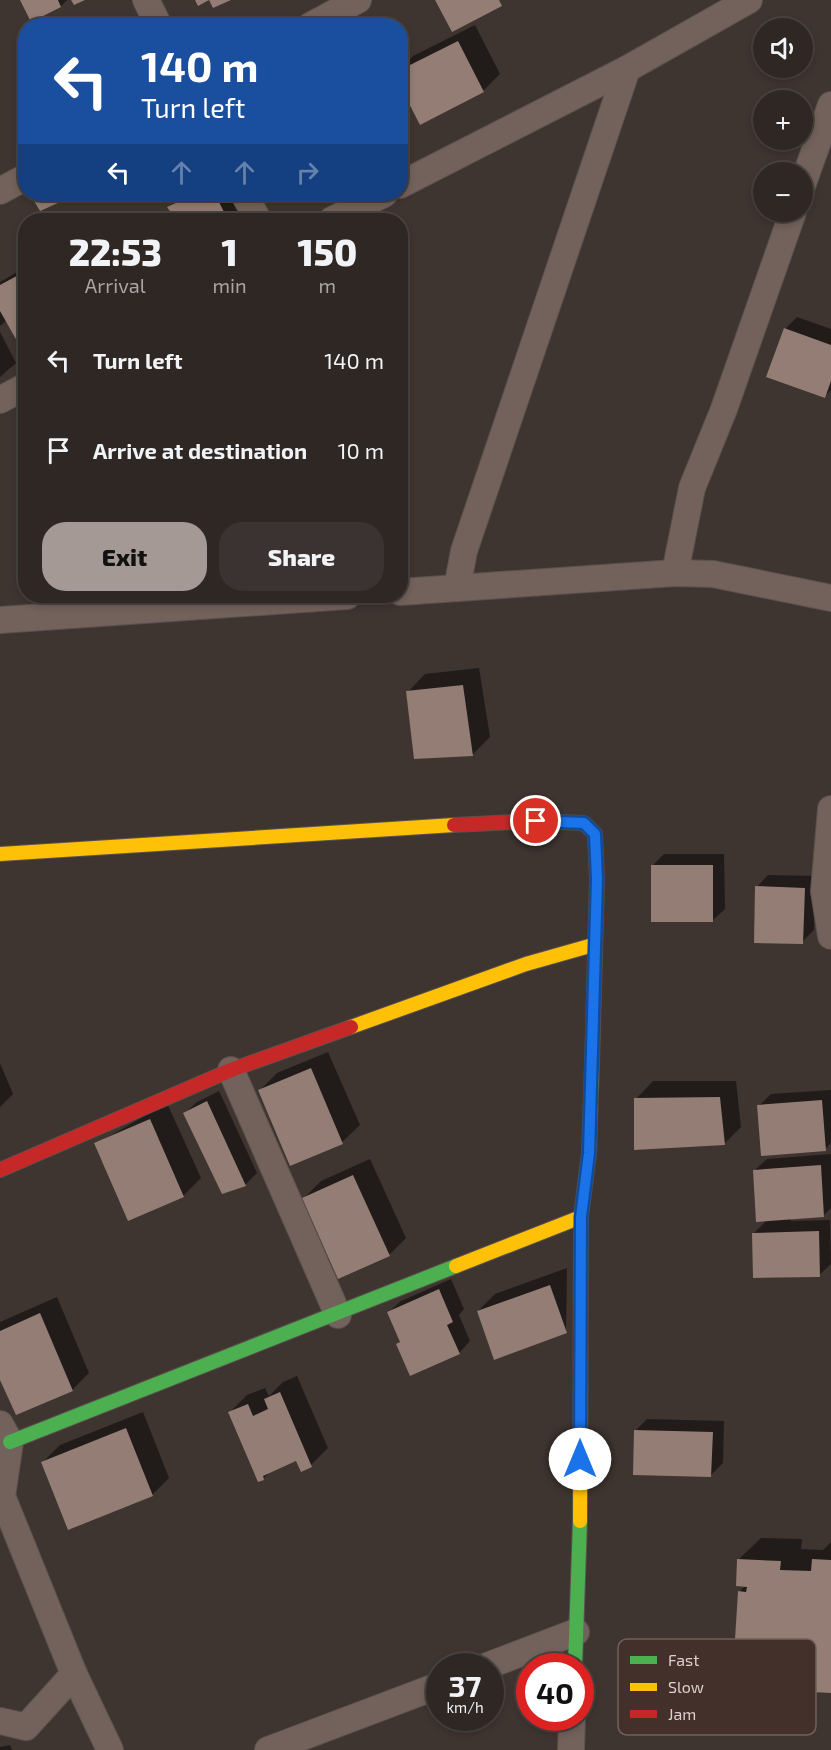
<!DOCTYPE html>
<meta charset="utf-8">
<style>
body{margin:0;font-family:"Exo 2",sans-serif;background:#3a3331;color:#f1f3f6;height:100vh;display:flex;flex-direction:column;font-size:22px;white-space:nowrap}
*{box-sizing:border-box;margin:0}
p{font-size:20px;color:#a7a5a6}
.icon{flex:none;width:33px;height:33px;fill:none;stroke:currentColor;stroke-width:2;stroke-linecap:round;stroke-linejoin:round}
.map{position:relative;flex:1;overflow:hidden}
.side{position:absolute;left:18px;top:213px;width:390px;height:390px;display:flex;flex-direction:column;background:#2e2724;border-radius:24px;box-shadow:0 3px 9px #0003,0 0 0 2px #494441}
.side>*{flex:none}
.banner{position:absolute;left:18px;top:18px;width:390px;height:183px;border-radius:24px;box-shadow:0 3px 9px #0003,0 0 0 2px #494441;background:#1a4fa0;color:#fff;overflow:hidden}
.buttons{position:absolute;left:753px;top:18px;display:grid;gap:12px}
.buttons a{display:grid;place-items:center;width:60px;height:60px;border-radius:50%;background:#2e2724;box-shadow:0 3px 9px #0003,0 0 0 2px #494441;font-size:30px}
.speed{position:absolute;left:426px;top:1653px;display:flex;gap:12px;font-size:30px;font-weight:700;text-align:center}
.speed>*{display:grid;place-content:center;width:78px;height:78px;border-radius:50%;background:#2e2724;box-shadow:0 3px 9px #0003,0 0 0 2px #494441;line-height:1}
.speed small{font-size:15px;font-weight:400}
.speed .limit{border:9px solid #d22;background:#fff;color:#111}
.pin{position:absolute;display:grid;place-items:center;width:51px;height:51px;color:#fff;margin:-26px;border:3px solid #fff;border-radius:50%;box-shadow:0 2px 6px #0007}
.me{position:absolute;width:66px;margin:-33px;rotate:0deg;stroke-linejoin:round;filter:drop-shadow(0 0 4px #0008)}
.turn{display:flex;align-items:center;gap:21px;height:126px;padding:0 24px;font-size:27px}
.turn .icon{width:78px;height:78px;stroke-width:2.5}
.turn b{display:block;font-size:42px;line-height:51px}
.lanes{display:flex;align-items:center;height:57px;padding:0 24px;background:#0003;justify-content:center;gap:30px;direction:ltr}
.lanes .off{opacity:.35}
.eta{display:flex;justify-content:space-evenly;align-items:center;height:102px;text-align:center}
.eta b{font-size:36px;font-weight:800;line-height:42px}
.primary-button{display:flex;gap:12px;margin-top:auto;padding:12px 24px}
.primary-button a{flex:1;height:69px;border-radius:24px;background:#a59995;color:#111;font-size:24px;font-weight:800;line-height:69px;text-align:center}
.primary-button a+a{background:#3a3331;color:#f1f3f6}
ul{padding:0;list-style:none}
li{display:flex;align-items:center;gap:18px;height:90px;padding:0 24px}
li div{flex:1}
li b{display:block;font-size:22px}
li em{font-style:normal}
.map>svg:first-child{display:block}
.shadow{fill:#0007}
.building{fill:#937d75}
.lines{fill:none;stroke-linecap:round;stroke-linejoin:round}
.street-casing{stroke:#5a514d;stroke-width:28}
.fast-casing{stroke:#5a514d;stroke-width:16}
.slow-casing{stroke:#5a514d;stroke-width:16}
.jam-casing{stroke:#5a514d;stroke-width:16}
.street{stroke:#73615b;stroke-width:26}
.fast{stroke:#4caf50;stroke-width:14}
.slow{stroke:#ffc107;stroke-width:14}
.jam{stroke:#c62828;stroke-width:14}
.route-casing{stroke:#114b97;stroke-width:15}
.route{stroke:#1a73e8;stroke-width:10}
.key{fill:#44302a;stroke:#72605b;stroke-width:1.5}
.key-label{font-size:16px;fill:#ddd0cc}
</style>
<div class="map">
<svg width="831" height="1750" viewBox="0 0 831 1750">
<rect width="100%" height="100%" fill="#3e3430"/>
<g class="shadow">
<path d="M22,0h45l-6,6z"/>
<path d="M475,25l25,49 -17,17 -83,-8v-14l13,-13z"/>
<path d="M400,123l10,19 -10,9z"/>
<path d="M32,194h43l-34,15z"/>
<path d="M185,194h47l12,26h-68l-7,-13z"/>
<path d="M26,267v68l-19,-15 -7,6v-44z"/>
<path d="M797,317l34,12v61l-6,6 -40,-67z"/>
<path d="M0,332l16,31 -16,14z"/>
<path d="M479,668l11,69 -17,17 -65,-62 17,-18z"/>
<path d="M664,854h60l1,55 -12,11 -61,-54z"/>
<path d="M768,875l48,1 -2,54 -12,12 -45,-55z"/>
<path d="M328,1052l32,73 -18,17 -51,22 -31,-74 17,-17z"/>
<path d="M0,1063l13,31 -13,13z"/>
<path d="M653,1081h83l5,46 -17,17 -88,-45z"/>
<path d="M831,1090v53l-6,6 -66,-43 12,-12z"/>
<path d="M219,1091l38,82 -11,11 -23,9 -38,-80 12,-11z"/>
<path d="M167,1103l34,75 -18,18 -54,23 -33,-75z"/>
<path d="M831,1154v54l-8,8 -32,2v3l39,-1 1,44 -12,11 -65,-42 13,-13 -12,-50 12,-11z"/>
<path d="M370,1159l36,79 -17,17 -85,-57 17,-17z"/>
<path d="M567,1268l-1,64 -88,-21 17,-17z"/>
<path d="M451,1279l13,30 -5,6 11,26 -11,12 -61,-9 3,-4 -12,-28 12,-11z"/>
<path d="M57,1297l32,76 -17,17 -72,-13v-55z"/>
<path d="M297,1376l31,72 -17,17 -14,-6 -25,11 -8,8 -34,-66 17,-17 18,-7 4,8 14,-14z"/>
<path d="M143,1412l26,66 -17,17 -109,-33 17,-17z"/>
<path d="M647,1419l77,2 -1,42 -12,12 -75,-45z"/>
<path d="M761,1538l41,1 -1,10 22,1 8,-8v150l-92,-100 7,-7 -7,-26z"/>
<path d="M10,1745l2,5h-12v-3z"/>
</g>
<g class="building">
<path d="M20,0h38l3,7 -30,15z"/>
<path d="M71,0h14l-11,5z"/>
<path d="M195,0h36l-18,8 -4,-8 -11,6z"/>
<path d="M435,0h64l3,6 -50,26z"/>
<path d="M458,41l26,51 -64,33 -20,-39v-16z"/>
<path d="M30,194h48l-38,17z"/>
<path d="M195,194h20l13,26h-52l-9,-13z"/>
<path d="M26,271v66l-9,4 -17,-30v-26z"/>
<path d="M784,328l47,17v36l-6,17 -59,-21z"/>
<path d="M463,685l10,71 -59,3 -8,-68z"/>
<rect x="651" y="865" width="62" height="57"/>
<path d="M755,886l50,2 -2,56 -49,-1z"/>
<path d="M311,1068l32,76 -53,22 -32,-76z"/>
<path d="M720,1097l5,48 -91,5v-52z"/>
<path d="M822,1100l4,51 -65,5 -4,-51z"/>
<path d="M207,1101l39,85 -24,8 -39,-81z"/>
<path d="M150,1119l34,78 -56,24 -34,-78z"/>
<path d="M821,1165l3,52 -68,5 -3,-52z"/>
<path d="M353,1175l37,81 -52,23 -36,-81z"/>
<path d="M819,1231l1,46 -67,1 -1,-45z"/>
<path d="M550,1285l17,48 -73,27 -17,-49z"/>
<path d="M439,1289l14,33 -6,3 13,29 -50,22 -14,-32 4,-2 -13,-30z"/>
<path d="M40,1313l33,78 -57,24 -16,-35v-49z"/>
<path d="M280,1392l32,75 -11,5 -5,-11 -33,15 1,4 -6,2 -30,-70 20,-8 5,12 15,-7 -4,-10z"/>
<path d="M126,1428l27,68 -85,34 -27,-68z"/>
<path d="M634,1430l79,2 -2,45 -78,-2z"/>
<path d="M737,1559l44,2 -1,9 31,1 1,-12 19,1v133l-99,-5 6,-97 8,1 1,-5 -11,-1z"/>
</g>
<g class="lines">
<g class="street-casing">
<g id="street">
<path d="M146,0l13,26"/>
<path d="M310,26l48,-26"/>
<path d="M400,185l227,-116 122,-69"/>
<path d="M802,186l29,-81"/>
<path d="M0,191l26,-14"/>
<path d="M244,194l14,26"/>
<path d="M332,220l52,-26"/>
<path d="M0,400l26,-14"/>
<path d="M675,573l17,-85 32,-79 69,-197"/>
<path d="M457,588l7,-37 163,-482"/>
<path d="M400,592l275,-19 38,1 118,24"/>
<path d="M0,620l347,-24"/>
<path d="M831,809l-7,82 7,45"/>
<path d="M231,1070l107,245"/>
<path d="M0,1424l10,18 -8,54 72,178 36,76"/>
<path d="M487,1666l89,-34"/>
<path d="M0,1721l26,6 48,-53"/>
<path d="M268,1750l172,-65"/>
<path d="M571,1750l1,-32"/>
</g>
</g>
<g class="fast-casing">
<g id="fast">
<path d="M10,1442l446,-176"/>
<path d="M575,1666l5,-145"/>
</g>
</g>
<g class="slow-casing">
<g id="slow">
<path d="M0,854l454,-29"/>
<path d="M351,1027l175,-63 67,-19"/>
<path d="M456,1266l125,-49"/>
<path d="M580,1521l1,-304 8,-64 3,-89"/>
</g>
</g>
<g class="jam-casing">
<g id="jam">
<path d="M454,825l82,-4 48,2 11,11 2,45 -5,185"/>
<path d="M0,1170l231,-100 120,-43"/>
</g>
</g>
<use href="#street" class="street"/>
<use href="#fast" class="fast"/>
<use href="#slow" class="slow"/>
<use href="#jam" class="jam"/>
</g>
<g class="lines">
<g class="route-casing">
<path id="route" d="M536,821l48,2 11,11 2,45 -8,274 -8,64 -1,242"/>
</g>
<use href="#route" class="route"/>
</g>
<rect x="618" y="1639" width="198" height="96" rx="9" class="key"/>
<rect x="630" y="1656" width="27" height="8" fill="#4caf50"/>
<rect x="630" y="1683" width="27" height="8" fill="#ffc107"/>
<rect x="630" y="1710" width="27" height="8" fill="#c62828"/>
<g class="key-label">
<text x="668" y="1666">Fast</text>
<text x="668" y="1693">Slow</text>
<text x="668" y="1720">Jam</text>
</g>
</svg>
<div class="buttons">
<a><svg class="icon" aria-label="sound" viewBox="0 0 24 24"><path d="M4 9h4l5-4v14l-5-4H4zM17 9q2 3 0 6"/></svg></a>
<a>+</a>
<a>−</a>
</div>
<div class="speed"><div>37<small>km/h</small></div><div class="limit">40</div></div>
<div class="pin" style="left:536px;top:821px;background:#d93025"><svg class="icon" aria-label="arrive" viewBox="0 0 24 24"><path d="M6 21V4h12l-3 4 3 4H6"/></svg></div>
<svg class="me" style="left:580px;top:1459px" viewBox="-20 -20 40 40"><circle r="19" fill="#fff"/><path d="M0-13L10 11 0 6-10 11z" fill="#1a73e8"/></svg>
<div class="banner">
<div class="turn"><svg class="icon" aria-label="left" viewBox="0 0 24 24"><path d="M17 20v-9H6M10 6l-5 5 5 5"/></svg><div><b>140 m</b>Turn left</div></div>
<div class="lanes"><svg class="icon" aria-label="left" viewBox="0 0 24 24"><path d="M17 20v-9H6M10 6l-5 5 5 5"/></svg><svg class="icon off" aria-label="ahead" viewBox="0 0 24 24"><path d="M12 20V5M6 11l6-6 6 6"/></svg><svg class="icon off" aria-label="ahead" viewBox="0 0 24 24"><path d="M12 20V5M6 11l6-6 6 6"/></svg><svg class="icon off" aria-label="right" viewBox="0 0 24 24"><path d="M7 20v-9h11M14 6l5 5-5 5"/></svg></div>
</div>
<section class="side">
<div class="eta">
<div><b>22:53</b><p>Arrival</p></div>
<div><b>1</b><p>min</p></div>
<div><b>150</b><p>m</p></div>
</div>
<ul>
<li><svg class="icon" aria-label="left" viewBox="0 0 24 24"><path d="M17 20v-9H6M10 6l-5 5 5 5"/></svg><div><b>Turn left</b></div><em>140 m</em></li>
<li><svg class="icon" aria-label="arrive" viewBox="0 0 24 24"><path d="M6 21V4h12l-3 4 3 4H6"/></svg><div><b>Arrive at destination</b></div><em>10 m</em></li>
</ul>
<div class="primary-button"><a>Exit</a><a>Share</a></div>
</section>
</div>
